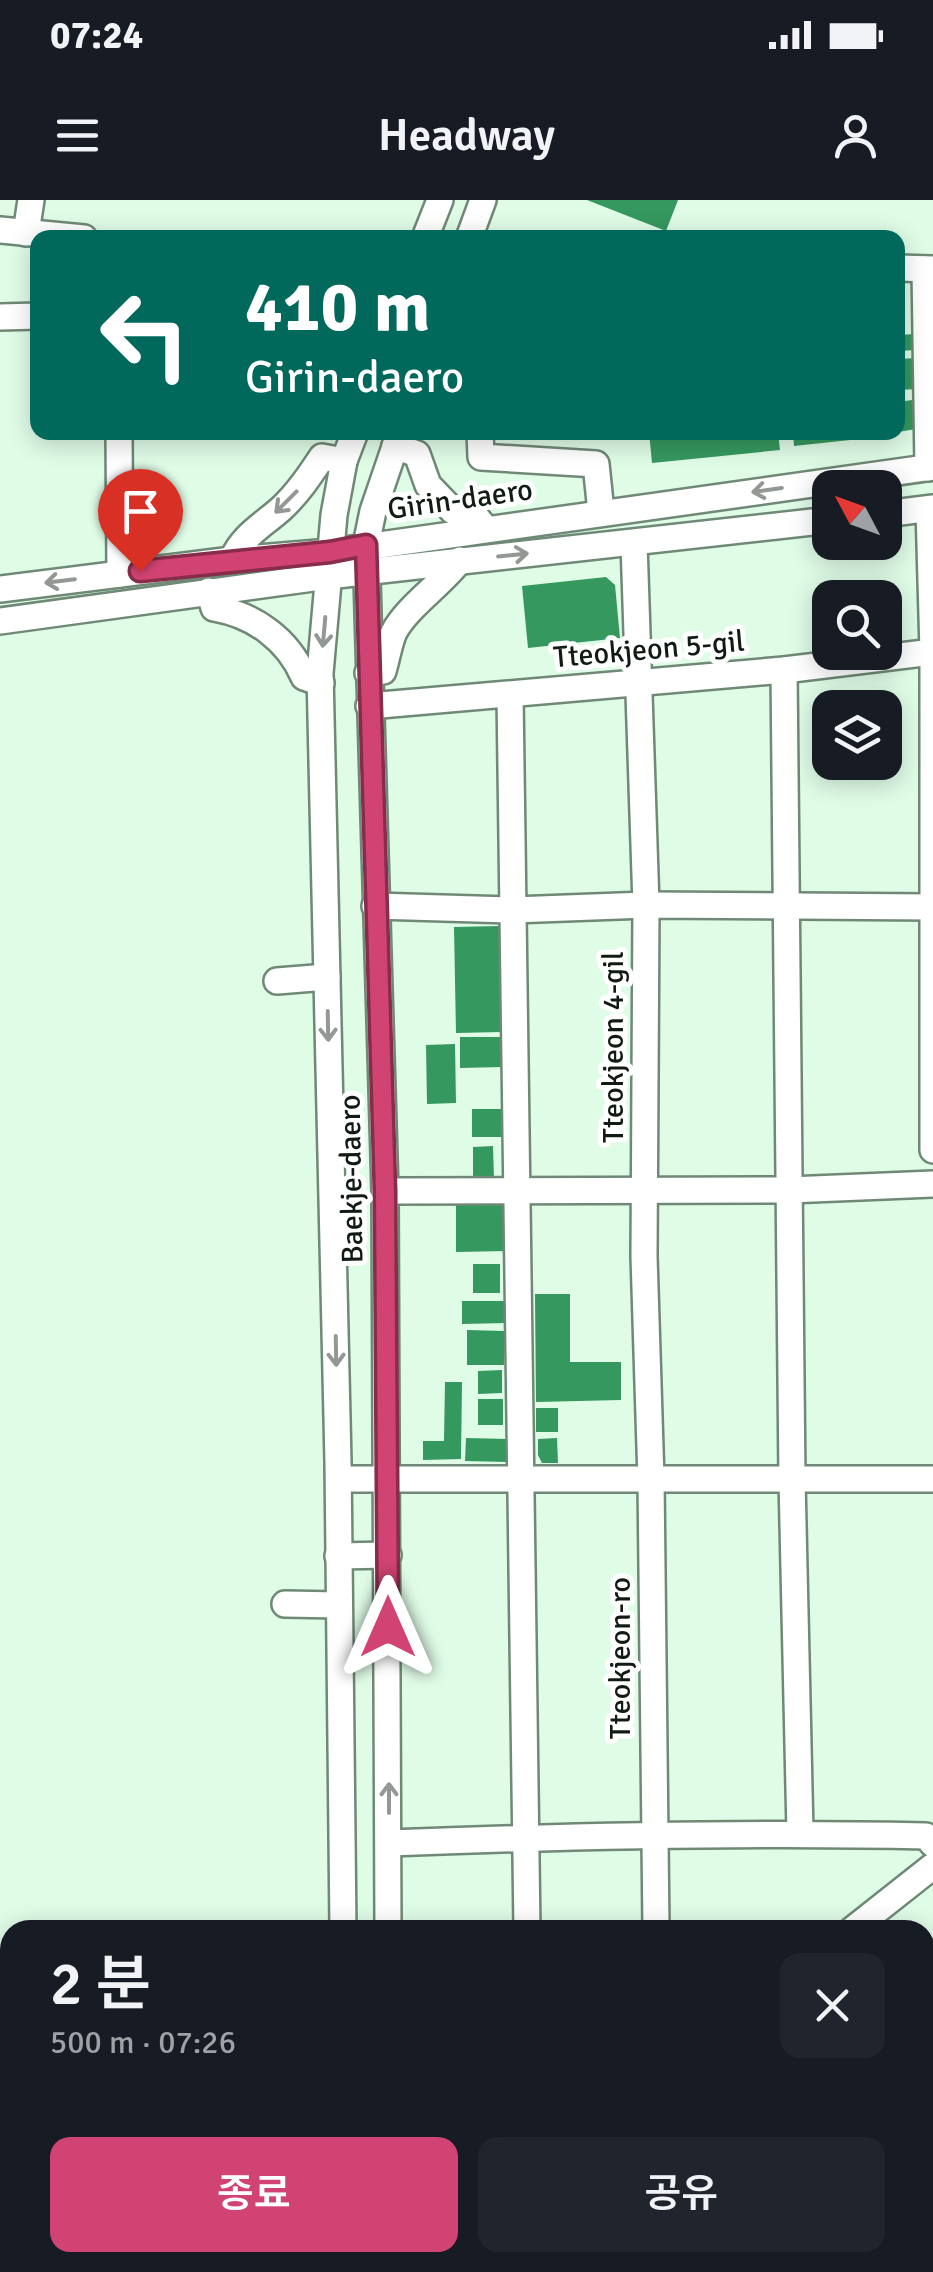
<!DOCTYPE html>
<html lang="ko">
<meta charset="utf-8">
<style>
body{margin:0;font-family:Signika,"Noto Sans KR",sans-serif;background:#20242c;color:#f1f3f6;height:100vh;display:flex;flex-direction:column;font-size:38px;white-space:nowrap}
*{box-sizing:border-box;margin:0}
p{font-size:32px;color:#9ea1a6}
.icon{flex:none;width:55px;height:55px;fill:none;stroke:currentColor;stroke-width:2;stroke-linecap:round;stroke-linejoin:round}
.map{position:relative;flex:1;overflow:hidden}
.details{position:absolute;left:0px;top:1720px;width:935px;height:352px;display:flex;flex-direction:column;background:#171b24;border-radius:30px 30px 0 0;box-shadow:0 5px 25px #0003}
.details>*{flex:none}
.top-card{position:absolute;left:30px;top:30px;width:875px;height:210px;border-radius:20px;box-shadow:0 5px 25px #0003;background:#00695c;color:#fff;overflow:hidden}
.needle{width:65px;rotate:311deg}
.buttons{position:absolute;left:812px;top:270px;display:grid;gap:20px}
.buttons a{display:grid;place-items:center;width:90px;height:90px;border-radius:20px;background:#171b24;box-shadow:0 5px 25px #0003;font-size:50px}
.pin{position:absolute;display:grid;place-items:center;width:85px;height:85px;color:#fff;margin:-102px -42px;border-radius:50% 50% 50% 0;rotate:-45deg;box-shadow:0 0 10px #0007}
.pin .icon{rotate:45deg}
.me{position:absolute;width:110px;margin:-55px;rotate:0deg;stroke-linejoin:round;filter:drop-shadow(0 0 8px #0008)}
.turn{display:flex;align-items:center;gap:35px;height:210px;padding:0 50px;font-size:45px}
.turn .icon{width:130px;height:130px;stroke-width:2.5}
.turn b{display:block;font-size:70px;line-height:85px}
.round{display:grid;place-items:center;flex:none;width:105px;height:105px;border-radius:20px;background:#20242c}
.headline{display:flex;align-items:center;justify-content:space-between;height:170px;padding:0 50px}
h1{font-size:60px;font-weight:600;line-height:75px}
.primary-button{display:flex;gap:20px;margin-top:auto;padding:20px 50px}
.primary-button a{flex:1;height:115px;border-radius:20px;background:#d04372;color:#fff;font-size:40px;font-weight:600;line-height:115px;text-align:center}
.primary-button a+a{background:#20242c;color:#f1f3f6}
.status{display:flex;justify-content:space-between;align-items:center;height:70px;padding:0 50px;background:#171b24;direction:ltr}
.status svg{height:28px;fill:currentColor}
header{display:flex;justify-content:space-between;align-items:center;height:130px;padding:0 50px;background:#171b24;font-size:45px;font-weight:600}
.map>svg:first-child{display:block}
.green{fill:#a9e7bc}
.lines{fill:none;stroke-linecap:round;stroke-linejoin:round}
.river{stroke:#94f4b4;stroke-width:32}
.building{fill:#35985e}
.minor-casing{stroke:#6f8976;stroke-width:30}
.minor{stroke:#fff;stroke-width:25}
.oneway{stroke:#949895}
.route-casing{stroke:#872c4a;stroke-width:25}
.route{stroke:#d04372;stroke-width:18}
.labels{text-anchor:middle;stroke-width:10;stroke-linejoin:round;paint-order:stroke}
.street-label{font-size:30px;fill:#111b14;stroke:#fff}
</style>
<div class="status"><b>07:24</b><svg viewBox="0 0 49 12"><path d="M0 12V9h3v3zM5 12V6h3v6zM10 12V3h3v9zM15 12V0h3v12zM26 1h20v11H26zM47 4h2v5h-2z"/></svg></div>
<header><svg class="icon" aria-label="menu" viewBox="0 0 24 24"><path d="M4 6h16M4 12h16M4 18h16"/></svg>Headway<svg class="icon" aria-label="person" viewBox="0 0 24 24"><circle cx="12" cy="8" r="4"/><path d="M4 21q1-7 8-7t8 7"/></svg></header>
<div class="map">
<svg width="933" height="2072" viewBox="0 0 933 2072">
<rect width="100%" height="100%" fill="#dffce7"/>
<path class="green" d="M739,2063h36v5l-8,4h-43z"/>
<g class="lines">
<g class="river">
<path d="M925,2011l8,-7"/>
<path d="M847,2072l12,-10"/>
</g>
</g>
<g class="building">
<path d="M587,0h91l-12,31z"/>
<path d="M915,134l1,16 -18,1v-16z"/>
<path d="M917,158l1,31 -20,1v-31z"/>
<path d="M912,200l4,29 -18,3v-30z"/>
<path d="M649,232h129l2,18 -128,13z"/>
<path d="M793,232h56l1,8 -56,6z"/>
<path d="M606,377l9,8 5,53 -92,10 -6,-62z"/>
<path d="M500,726l2,106 -46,1 -2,-106z"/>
<path d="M460,837h42v30l-42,1z"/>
<path d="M455,844l1,59 -29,1 -1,-59z"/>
<rect x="472" y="909" width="32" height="28"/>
<path d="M493,946l1,33h-21v-32z"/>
<path d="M498,1001l9,7v43l-51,1v-50z"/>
<rect x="473" y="1064" width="27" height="29"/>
<path d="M535,1094h35v68h51v38l-85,2z"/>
<path d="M462,1101h45v22l-45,1z"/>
<path d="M467,1130l37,1v34h-37z"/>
<path d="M502,1170v23l-24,1v-23z"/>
<path d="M445,1182h17l-1,77 -38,1v-19h21z"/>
<rect x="478" y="1199" width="25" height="26"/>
<rect x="536" y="1208" width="22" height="24"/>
<path d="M466,1238l42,1 -1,23 -42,-1z"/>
<path d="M557,1238l1,25h-16l-4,-8v-16z"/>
<path d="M46,2062h26l-1,7 -26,3z"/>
<rect x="80" y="2062" width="37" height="10"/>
<rect x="125" y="2062" width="25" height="5"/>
<path d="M160,2062h25v10h-16z"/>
<rect x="189" y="2062" width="22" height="10"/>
<path d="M219,2062h17l-1,9 -17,-1z"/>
<path d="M257,2062h17l-1,8 -17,-2z"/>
<path d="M281,2062h20v10l-21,-1z"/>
</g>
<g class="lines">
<g class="minor-casing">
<g id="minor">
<path d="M0,30l84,8"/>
<path d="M26,33l5,-33"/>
<path d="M425,38l15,-38"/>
<path d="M469,38l14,-38"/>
<path d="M898,68l35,1"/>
<path d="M925,69l3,199"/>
<path d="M0,117l38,-1"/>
<path d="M119,232l1,142"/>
<path d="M480,232l1,25 115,7 5,48"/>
<path d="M395,246l22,8 11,31 25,26 19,1 13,16"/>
<path d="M929,309l4,143v498"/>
<path d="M885,314l48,-6"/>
<path d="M634,343l12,362 -2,351 7,224 5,450"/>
<path d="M232,360c11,-25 30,-34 50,-52 16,-15 28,-33 40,-51l22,4"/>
<path d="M0,389l232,-29 98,-8 603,-85"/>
<path d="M209,391l5,17c40,7 74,31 90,69l17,6"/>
<path d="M0,421l328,-45 502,-56"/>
<path d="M784,470l8,810 8,353"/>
<path d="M368,473l15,-2c4,-13 6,-28 11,-39 13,-25 48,-48 66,-72"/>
<path d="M510,495l17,1235"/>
<path d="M369,506l415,-36 149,-18"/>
<path d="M375,706l138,4 133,-5 287,2"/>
<path d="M277,781l50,-4"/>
<path d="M385,991l404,-1 144,-6"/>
<path d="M339,1279h594"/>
<path d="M338,1356l50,-1"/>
<path d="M285,1404l53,1"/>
<path d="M389,1643c179,-7 358,-11 537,-7l7,8"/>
<path d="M343,1730l-5,-468 -18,-789 14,-158 10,-54 11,-29"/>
<path d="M388,1730l-3,-739 -19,-646 7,-34 27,-79"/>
<path d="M852,1730l81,-64"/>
<path d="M925,1885l8,-5"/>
<path d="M925,1916l8,-6"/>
<path d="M0,1949h10"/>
<path d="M348,2062v10"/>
<path d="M389,2062v10"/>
<path d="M38,2072v-10"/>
<path d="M162,2072v-1"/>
<path d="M628,2072l17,-10"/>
<path d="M683,2072l17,-10"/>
</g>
</g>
<use href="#minor" class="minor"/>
</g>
<defs><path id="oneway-shaft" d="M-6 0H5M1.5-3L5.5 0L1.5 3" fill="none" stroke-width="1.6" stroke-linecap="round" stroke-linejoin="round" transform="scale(2.5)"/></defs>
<g class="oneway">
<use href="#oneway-shaft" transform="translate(767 290) rotate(172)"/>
<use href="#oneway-shaft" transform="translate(286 302) rotate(135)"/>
<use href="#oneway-shaft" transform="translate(513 355) rotate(-6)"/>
<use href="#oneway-shaft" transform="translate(60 381) rotate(173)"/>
<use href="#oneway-shaft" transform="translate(324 432) rotate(95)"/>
<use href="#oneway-shaft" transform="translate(328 826) rotate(89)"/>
<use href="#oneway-shaft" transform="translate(336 1151) rotate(89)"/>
<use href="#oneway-shaft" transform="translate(389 1598) rotate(-90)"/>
</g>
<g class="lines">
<g class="route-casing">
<path id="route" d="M140,371l190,-19 36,-7 19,646 3,436"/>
</g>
<use href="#route" class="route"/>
</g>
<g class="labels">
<g class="street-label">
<text transform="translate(460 299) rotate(-8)" y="10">Girin-daero</text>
<text transform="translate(649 449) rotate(-5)" y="10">Tteokjeon 5-gil</text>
<text transform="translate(613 847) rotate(-90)" y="10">Tteokjeon 4-gil</text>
<text transform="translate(351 979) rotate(-91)" y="10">Baekje-daero</text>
<text transform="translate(620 1458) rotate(-90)" y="10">Tteokjeon-ro</text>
</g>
</g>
</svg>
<div class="buttons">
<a><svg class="needle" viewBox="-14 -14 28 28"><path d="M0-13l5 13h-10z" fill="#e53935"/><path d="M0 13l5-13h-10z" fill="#9ea1a6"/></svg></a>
<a><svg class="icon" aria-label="search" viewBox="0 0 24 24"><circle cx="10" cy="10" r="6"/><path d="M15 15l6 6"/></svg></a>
<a><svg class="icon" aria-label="layers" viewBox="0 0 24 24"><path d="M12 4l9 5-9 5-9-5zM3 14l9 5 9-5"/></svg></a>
</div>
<div class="pin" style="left:140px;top:371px;background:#d93025"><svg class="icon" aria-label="arrive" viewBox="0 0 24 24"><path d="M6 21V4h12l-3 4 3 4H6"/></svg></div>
<svg class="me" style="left:388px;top:1427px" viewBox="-20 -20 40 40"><path d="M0-17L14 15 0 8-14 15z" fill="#d04372" stroke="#fff" stroke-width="4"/></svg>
<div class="top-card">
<div class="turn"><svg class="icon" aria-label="left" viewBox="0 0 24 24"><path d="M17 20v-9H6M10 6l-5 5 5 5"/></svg><div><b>410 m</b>Girin-daero</div></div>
</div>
<section class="details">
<div class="headline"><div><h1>2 분</h1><p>500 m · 07:26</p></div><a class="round"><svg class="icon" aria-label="close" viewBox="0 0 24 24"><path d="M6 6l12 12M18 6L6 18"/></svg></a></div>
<div class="primary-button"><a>종료</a><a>공유</a></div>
</section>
</div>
